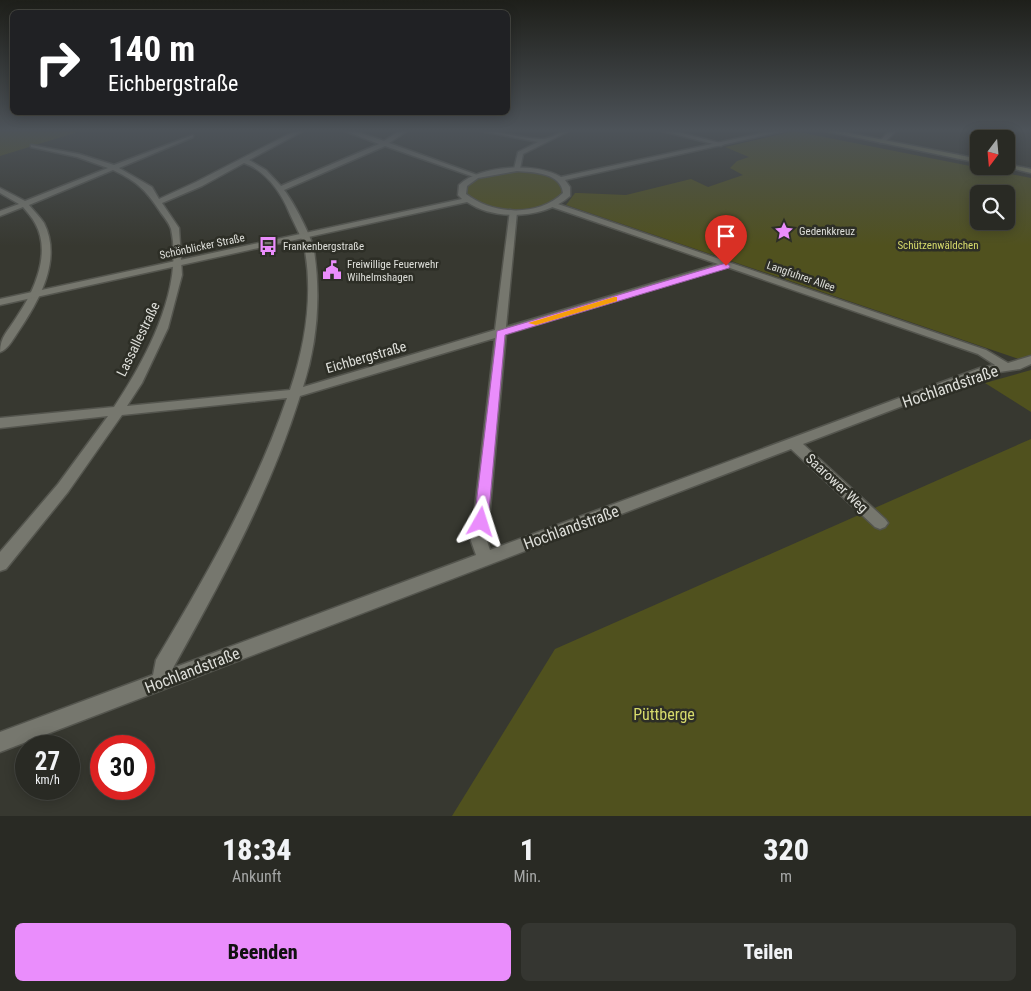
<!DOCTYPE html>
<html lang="de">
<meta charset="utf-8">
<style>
body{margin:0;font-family:"Roboto Condensed",sans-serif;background:#353631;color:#f1f3f6;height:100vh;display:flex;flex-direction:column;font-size:19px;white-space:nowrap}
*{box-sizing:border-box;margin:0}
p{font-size:16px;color:#a5a7a6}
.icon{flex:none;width:28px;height:28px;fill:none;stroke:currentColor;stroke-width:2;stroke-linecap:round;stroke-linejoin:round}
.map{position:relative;height:816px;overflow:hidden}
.panel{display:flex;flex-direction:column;background:#292a24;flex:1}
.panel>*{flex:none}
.hud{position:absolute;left:10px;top:10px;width:500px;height:105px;border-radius:8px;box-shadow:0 2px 12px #0003,0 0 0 1px #454641;background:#202124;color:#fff;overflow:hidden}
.needle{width:32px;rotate:196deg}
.tools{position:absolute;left:970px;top:130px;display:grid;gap:10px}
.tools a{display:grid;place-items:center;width:45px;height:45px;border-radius:8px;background:#292a24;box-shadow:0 2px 12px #0003,0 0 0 1px #454641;font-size:25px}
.speed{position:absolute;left:15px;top:735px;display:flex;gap:10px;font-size:25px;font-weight:700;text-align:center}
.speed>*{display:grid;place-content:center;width:65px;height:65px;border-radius:50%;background:#292a24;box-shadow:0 2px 12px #0003,0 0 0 1px #454641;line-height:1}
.speed small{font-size:12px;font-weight:400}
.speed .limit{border:8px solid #d22;background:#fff;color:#111}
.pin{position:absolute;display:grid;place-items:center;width:42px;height:42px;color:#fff;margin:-51px -21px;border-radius:50% 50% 50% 0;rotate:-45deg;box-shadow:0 0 5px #0007}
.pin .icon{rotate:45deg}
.me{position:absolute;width:55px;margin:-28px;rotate:6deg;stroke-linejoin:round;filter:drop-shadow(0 0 4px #0008)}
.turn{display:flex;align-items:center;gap:18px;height:105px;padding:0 15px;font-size:22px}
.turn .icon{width:65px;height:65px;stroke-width:2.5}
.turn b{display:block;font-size:35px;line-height:42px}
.eta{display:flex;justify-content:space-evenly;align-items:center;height:85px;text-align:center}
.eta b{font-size:30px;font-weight:800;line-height:35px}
.cta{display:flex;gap:10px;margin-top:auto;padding:10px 15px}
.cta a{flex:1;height:58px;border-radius:8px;background:#ea8dfc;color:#111;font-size:20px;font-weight:800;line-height:58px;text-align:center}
.cta a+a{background:#353631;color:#f1f3f6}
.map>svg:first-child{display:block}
.green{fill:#50511e;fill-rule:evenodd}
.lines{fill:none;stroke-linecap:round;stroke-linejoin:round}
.minor-casing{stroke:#54554e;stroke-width:3}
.tertiary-casing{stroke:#54554e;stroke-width:3}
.secondary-casing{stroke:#54554e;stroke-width:3}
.minor{fill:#76776e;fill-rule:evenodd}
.tertiary{fill:#76776e;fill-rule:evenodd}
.secondary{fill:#828466;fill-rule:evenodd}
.route{fill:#ea8dfc;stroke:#985ca4}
.slow{fill:#f59e0b}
.labels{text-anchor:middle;stroke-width:5;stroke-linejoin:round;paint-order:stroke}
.far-poi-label{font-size:11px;fill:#dedfda;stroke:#2d2e26;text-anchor:start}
.far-park-label{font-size:11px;fill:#d6da6b;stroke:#2d2e26}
.far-street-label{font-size:11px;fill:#dedfda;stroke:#2d2e26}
.street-label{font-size:14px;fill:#dedfda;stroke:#2d2e26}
.near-street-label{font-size:16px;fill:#dedfda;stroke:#2d2e26}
.near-park-label{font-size:16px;fill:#d6da6b;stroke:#2d2e26}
</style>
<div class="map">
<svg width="1031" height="816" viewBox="0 0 1031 816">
<rect width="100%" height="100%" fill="#373830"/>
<g class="green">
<path d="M0,131h81l-81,25z"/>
<path d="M794,131l237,47v177l-9,5 -456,-155 9,-12h4l47,2 65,-16 17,8 35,-12 -13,-7 7,-7 12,-4 -24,-10zM979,194h27v27h-27z"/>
<path d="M512,171c17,0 42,1 51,18l-1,6c-18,20 -77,20 -95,0v-9l9,-7 10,-4z"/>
<path d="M1031,370v42l-46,-29z"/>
<path d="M1031,439v377h-579l103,-167z"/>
</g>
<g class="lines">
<g class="minor-casing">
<g id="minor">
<path d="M295,131h8l-54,29 17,10 15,16 98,-42 -34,-13h10l29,10 15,-10h8l-18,12 91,33 -6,1 -89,-31 -101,44c9,11 28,47 30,61 7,45 3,93 -11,136l192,-57 15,-120 7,2 -11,115 212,-63 -166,-57 -1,-2 4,-2 431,147 22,13 23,-7v8l-11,5 -34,5 -183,70 82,75 3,4 -3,4 -5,2 -5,-2 -84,-78 -791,303v-20l153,-57 3,-15c50,-84 99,-169 131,-262l-165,17 -54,77 -62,77 -6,2v-19l58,-68 50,-68 -108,12v-10l114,-11c32,-48 70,-118 57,-178 -2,-6 -7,-12 -10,-16 -15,-23 -23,-31 -48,-43l-84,35c5,6 11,12 15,18 18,36 -4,76 -24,106 -5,7 -12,21 -20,23 0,-15 8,-21 16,-34 18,-26 36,-65 19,-95 -3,-6 -8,-11 -12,-16l-23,9v-5l19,-7 -19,-11v-5l25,13 83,-33 -31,-11 -46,-10v-2l48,9 35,11 79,-30v2l-74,31 33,19 7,12 37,-17zM244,163c21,7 37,29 45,49 5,12 14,26 16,39 8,45 0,95 -15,139l-163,16 15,-23 26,-55 14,-53 -3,-47 -17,-25 40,-17zM727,267l251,87 17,11 -15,3 -490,182 -3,-9 19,-207zM495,338l-24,203 5,14 -303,113c49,-88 97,-176 127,-272z"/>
<path d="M481,131c21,0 41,8 61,8 9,0 17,-8 27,-8l-46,23 -3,15 -3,2 -3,-2 4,-17 20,-10z"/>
<path d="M662,131h12l50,13 -3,2z"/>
<path d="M889,131h7l-12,12h-4v-2z"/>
</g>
</g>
<g class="tertiary-casing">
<path id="tertiary" d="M771,131h13l-219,49 5,7v9c-26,23 -75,25 -103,6l-467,103v-6l462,-100 -4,-4 1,-10c21,-20 77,-23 102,-8zM517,171c17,1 44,2 46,22 -25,24 -70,22 -97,1l1,-8 11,-8z"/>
</g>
<g class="secondary-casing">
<g id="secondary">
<path d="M825,131h14l140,28v4z"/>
<path d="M1006,164l25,5v4l-29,-7h4z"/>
</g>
</g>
<use href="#minor" class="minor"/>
<use href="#tertiary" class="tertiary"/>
<use href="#secondary" class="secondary"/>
</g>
<linearGradient id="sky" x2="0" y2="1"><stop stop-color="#1e1f1a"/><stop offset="0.53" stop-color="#4d5359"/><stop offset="1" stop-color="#4d5359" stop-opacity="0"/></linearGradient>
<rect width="1031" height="246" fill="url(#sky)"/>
<path class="route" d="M726,263l4,3 -1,2 -224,67 -17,187 -2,4h-10l-2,-4 23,-191z"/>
<path class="slow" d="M614,297h3v4l-81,24 -8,-2z"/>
<defs>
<g id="sight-bare" transform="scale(1.5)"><path d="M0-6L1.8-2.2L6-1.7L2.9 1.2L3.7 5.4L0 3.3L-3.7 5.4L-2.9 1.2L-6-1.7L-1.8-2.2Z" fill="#ea8dfc" stroke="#2d2e26" stroke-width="2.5" paint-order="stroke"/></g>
<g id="bus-bare" transform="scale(1.5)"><path d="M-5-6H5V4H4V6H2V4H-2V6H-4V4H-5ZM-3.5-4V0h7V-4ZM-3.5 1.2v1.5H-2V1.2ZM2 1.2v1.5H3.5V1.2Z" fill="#ea8dfc" stroke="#2d2e26" stroke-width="2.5" paint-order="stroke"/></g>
<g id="civic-bare" transform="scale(1.5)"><path d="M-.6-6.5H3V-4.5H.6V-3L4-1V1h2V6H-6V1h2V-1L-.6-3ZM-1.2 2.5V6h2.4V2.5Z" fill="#ea8dfc" stroke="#2d2e26" stroke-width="2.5" paint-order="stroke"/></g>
</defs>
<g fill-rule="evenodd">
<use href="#sight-bare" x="784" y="231"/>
<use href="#bus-bare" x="268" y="246"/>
<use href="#civic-bare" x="332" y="270"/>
</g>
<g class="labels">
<g class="far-poi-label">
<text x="799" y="235">Gedenkkreuz</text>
<text x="283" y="250">Frankenbergstraße</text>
<text x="347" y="268">Freiwillige Feuerwehr<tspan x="347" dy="13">Wilhelmshagen</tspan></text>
</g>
<g class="far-park-label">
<text x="938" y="249">Schützenwäldchen</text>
</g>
<g class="far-street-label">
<text transform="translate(202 246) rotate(-12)" y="4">Schönblicker Straße</text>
<text transform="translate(801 276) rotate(19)" y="4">Langfuhrer Allee</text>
</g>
<g class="street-label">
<text transform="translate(138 339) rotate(-64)" y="5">Lassallestraße</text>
<text transform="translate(366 357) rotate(-16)" y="5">Eichbergstraße</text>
<text transform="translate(837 483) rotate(43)" y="5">Saarower Weg</text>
</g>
<g class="near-street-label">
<text transform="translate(950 386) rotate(-19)" y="6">Hochlandstraße</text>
<text transform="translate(571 527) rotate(-20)" y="6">Hochlandstraße</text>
<text transform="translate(192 670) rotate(-21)" y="6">Hochlandstraße</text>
</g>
<g class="near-park-label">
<text x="664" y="720">Püttberge</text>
</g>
</g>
</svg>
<div class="tools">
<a><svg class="needle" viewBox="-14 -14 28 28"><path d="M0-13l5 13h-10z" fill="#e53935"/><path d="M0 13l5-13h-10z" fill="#a5a7a6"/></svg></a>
<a><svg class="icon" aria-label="search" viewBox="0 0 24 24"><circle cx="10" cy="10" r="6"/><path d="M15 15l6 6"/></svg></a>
</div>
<div class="speed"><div>27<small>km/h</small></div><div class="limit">30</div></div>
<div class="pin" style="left:726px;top:266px;background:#d93025"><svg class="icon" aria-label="arrive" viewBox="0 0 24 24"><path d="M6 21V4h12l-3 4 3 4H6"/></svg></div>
<svg class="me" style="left:481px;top:522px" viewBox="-20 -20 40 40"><path d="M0-17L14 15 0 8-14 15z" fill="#ea8dfc" stroke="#fff" stroke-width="4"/></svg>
<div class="hud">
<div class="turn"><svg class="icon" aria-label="right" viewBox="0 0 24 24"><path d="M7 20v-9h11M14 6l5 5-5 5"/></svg><div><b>140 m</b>Eichbergstraße</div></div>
</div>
</div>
<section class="panel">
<div class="eta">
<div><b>18:34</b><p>Ankunft</p></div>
<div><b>1</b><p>Min.</p></div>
<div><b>320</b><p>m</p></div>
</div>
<div class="cta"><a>Beenden</a><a>Teilen</a></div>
</section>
